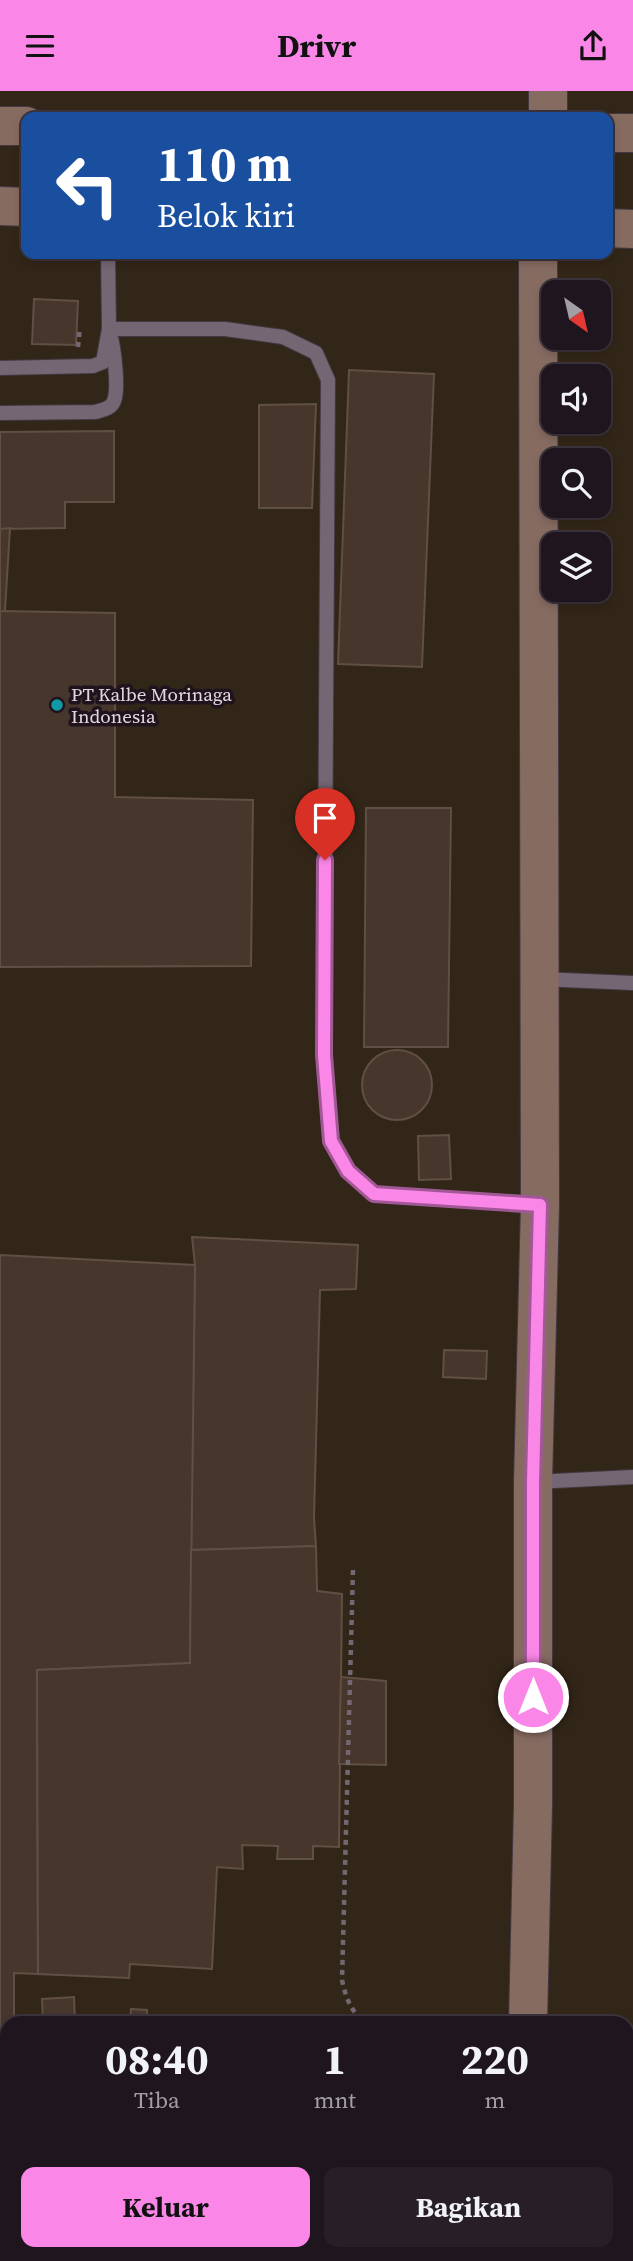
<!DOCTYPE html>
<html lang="id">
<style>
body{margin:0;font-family:"Source Serif 4",serif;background:#271e27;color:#f1f3f6;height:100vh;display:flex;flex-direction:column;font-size:26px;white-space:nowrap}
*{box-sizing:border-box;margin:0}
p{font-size:23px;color:#a19fa4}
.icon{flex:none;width:38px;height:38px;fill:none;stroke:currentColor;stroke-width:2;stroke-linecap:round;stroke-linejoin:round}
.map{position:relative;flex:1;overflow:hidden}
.drawer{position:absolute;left:0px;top:1925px;width:634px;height:245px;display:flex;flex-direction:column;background:#1f151e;border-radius:21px 21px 0 0;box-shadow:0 4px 10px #0003,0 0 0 2px #3c343c}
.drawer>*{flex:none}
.guide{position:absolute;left:21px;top:21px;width:592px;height:147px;border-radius:14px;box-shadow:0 4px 10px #0003,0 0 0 2px #3c343c;background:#1a4fa0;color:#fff;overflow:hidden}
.needle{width:46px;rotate:146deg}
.buttons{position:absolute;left:541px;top:189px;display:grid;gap:14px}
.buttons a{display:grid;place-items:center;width:70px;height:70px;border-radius:14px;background:#1f151e;box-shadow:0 4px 10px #0003,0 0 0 2px #3c343c;font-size:35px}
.pin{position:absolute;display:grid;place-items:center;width:60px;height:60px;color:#fff;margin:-72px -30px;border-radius:50% 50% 50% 0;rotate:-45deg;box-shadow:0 0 7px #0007}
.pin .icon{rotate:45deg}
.me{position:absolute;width:77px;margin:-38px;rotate:0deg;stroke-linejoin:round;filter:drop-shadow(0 0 5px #0008)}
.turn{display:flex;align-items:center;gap:24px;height:147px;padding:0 21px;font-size:32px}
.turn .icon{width:91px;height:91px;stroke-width:2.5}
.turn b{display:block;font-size:49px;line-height:60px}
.eta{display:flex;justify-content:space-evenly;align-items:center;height:119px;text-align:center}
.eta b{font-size:42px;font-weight:700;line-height:49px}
.cta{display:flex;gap:14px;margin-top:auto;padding:14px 21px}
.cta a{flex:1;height:80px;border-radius:14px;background:#fa87e7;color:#111;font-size:28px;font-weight:700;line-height:80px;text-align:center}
.cta a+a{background:#271e27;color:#f1f3f6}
header{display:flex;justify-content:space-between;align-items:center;height:91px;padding:0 21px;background:#fa87e7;color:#111;font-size:32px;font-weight:700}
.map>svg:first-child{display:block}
.industrial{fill:#322618;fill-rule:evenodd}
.building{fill:#46362c;stroke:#604f44;stroke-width:2}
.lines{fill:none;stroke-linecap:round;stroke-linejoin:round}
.lane-casing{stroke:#443943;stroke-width:16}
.secondary-casing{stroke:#443943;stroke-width:40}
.path{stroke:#736872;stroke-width:4.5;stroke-dasharray:5 5;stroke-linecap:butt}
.lane{stroke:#756674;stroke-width:14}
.secondary{stroke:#866b61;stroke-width:38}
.route-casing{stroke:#a25896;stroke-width:18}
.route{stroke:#fa87e7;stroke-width:12}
.culture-dot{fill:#0f9aa8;stroke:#20131e;stroke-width:2.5}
.labels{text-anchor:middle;stroke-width:7;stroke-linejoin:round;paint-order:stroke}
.poi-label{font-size:19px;fill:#e2d9e0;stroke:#20131e;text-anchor:start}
</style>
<header><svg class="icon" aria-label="menu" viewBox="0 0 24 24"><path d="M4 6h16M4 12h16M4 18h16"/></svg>Drivr<svg class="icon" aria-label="share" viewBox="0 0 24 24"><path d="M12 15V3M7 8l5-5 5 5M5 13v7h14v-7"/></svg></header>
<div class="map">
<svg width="633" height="2170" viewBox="0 0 633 2170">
<rect width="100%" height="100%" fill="#291c28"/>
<path class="industrial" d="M0,0h633v2170h-633zM26,26h581v137h-581zM553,201h45v46h-45zM553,285h45v46h-45zM553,369h45v46h-45zM553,453h45v46h-45zM7,1932h619v231h-619z"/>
<g class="building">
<path d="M34,208l44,2 -2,44 -44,-1z"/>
<path d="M349,279l85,4 -12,293 -84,-3z"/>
<path d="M316,313l-4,104h-53v-103z"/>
<path d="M114,340v71h-49v26l-65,1v-97z"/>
<path d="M10,437l-5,83h-5v-82z"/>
<path d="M0,520l115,2v184l138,3 -2,166 -251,1z"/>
<path d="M366,717h85l-3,239h-84z"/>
<circle cx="397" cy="994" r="35"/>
<path d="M449,1044l2,44 -32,1 -1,-44z"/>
<path d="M192,1146l166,8 -2,44 -36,1 -6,228 2,28 -125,4 4,-285z"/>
<path d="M0,1164l195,10 -5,398 -153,7 1,304 -24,-1v50h-7v22h-7z"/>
<path d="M444,1259l43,1 -1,28 -43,-2z"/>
<path d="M316,1455l1,45 25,3 -3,253 -26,-1v13h-36l1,-13 -36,-1 1,24 -26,-2 -5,102 -82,-5 -1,14 -91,-4 -1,-304 153,-7 1,-113z"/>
<path d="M341,1586l45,4v84l-47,-1z"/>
<path d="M74,1906l1,26h-32l-1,-24z"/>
<path d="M131,1918l16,1v13h-17z"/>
<path d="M395,2163h61v7l-62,-1z"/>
</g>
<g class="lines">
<g class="lane-casing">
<g id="lane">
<path d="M109,238h116l58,8 33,16 12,27 -4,675 7,86 17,30 26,23 165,11"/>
<path d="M0,277l93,-2 10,-4 6,-33 -1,-75"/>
<path d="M0,322l95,-1c7,-2 16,-3 19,-11 5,-13 0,-54 -4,-67"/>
<path d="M540,888l93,4"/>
<path d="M534,1391l99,-5"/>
<path d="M0,2018h7"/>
<path d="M0,2102h7"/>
<path d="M12,2170v-7"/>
</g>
</g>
<g class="secondary-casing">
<g id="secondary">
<path d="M548,0v26"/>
<path d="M0,35h26"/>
<path d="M607,42h26"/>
<path d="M0,115l26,1"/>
<path d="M607,137l26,1"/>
<path d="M528,1932l5,-218v-323l7,-277 -2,-951"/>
<path d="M524,2163l1,7"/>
</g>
</g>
<g class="path">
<path d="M78,256l2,-20"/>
<path d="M353,1479l-11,410c4,18 9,34 26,43"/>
</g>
<use href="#lane" class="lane"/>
<use href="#secondary" class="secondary"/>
</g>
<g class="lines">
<g class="route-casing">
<path id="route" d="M325,769l-1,195 7,86 17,30 26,23 166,11 -7,277v215"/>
</g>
<use href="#route" class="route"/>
</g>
<circle class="culture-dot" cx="57" cy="614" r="7"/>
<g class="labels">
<g class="poi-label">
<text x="71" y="610">PT Kalbe Morinaga<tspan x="71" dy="22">Indonesia</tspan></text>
</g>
</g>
</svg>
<div class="buttons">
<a><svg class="needle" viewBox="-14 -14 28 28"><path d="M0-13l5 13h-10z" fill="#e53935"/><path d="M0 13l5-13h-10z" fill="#a19fa4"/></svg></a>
<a><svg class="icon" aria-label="sound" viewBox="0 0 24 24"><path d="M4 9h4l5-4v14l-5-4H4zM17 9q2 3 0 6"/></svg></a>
<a><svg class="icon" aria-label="search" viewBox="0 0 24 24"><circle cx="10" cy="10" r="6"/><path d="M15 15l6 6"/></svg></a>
<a><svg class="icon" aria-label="layers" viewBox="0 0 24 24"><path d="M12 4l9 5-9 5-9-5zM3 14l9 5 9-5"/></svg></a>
</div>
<div class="pin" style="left:325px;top:769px;background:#d93025"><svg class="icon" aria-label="arrive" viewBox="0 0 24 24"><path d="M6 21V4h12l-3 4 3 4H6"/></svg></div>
<svg class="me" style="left:533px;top:1606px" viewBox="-20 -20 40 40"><circle r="17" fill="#fa87e7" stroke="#fff" stroke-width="3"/><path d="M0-11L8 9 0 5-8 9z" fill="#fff"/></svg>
<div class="guide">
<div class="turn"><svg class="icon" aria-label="left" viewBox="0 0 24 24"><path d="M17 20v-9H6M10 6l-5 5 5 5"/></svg><div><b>110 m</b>Belok kiri</div></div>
</div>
<section class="drawer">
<div class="eta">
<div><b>08:40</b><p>Tiba</p></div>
<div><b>1</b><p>mnt</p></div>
<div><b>220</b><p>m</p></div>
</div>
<div class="cta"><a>Keluar</a><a>Bagikan</a></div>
</section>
</div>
